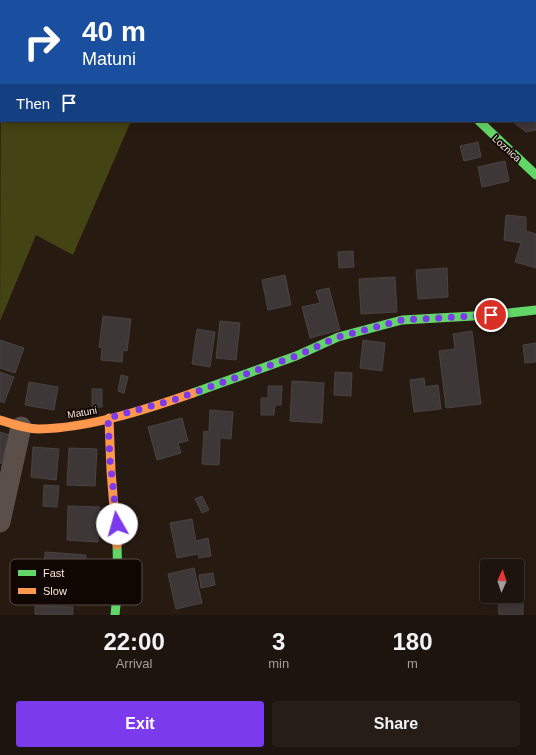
<!DOCTYPE html>
<style>
body{margin:0;font-family:Helvetica,sans-serif;background:#251d16;color:#f1f3f6;height:100vh;display:flex;flex-direction:column;font-size:15px;white-space:nowrap}
*{box-sizing:border-box;margin:0}
p{font-size:13px;color:#a09e9d}
.icon{flex:none;width:22px;height:22px;fill:none;stroke:currentColor;stroke-width:2;stroke-linecap:round;stroke-linejoin:round}
.map{position:relative;height:615px;overflow:hidden}
.details{display:flex;flex-direction:column;background:#1d140d;flex:1}
.details>*{flex:none}
.hud{position:absolute;left:0px;top:0px;width:536px;height:122px;box-shadow:0 2px 10px #0003,0 0 0 1px #3b332e;background:#1a4fa0;color:#fff;overflow:hidden}
.needle{width:26px;rotate:3deg}
.tools{position:absolute;left:480px;top:559px;display:grid;gap:8px}
.tools a{display:grid;place-items:center;width:44px;height:44px;border-radius:4px;background:#1d140d;box-shadow:0 2px 10px #0003,0 0 0 1px #3b332e;font-size:20px}
.pin{position:absolute;display:grid;place-items:center;width:34px;height:34px;color:#fff;margin:-17px;border:2px solid #fff;border-radius:50%;box-shadow:0 1px 4px #0007}
.me{position:absolute;width:44px;margin:-22px;rotate:353deg;stroke-linejoin:round;filter:drop-shadow(0 0 3px #0008)}
.turn{display:flex;align-items:center;gap:14px;height:84px;padding:0 16px;font-size:18px}
.turn .icon{width:52px;height:52px;stroke-width:2.5}
.turn b{display:block;font-size:28px;line-height:34px}
.then{display:flex;align-items:center;height:38px;padding:0 16px;background:#0003;gap:8px;font-size:15px}
.eta{display:flex;justify-content:space-evenly;align-items:center;height:68px;text-align:center}
.eta b{font-size:24px;font-weight:700;line-height:28px}
.primary-button{display:flex;gap:8px;margin-top:auto;padding:8px 16px}
.primary-button a{flex:1;height:46px;border-radius:4px;background:#7c3aed;color:#fff;font-size:16px;font-weight:700;line-height:46px;text-align:center}
.primary-button a+a{background:#251d16;color:#f1f3f6}
.map>svg:first-child{display:block}
.forest{fill:#444313}
.lines{fill:none;stroke-linecap:round;stroke-linejoin:round}
.stream{stroke:#17454d;stroke-width:5.5}
.building{fill:#3e3738;stroke:#494345}
.path{stroke:#5d524c;stroke-width:2.5;stroke-dasharray:2 3;stroke-linecap:butt}
.street{stroke:#5a4f49;stroke-width:21}
.fast{stroke:#63d668;stroke-width:9}
.slow{stroke:#ff974d;stroke-width:9}
.route{stroke:#7c3aed;stroke-width:7;stroke-dasharray:0 12.6}
.labels{text-anchor:middle;stroke-width:3.5;stroke-linejoin:round;paint-order:stroke}
.street-label{font-size:10px;fill:#fae8dd;stroke:#110702}
.key{fill:#110702;stroke:#574a44;stroke-width:1}
.key-label{font-size:11px;fill:#fae8dd}
</style>
<div class="map">
<svg width="536" height="615" viewBox="0 0 536 615">
<rect width="100%" height="100%" fill="#271a11"/>
<g class="forest">
<path d="M14,0h232l-232,1z"/>
<path d="M1,36v85h130l-58,134 -37,-20 -36,86z"/>
</g>
<g class="lines">
<g class="stream">
<path d="M35,1v-1"/>
<path d="M0,92l1,-2"/>
</g>
</g>
<g class="building">
<path d="M535,97l1,33 -10,2 -14,-11h23z"/>
<path d="M478,142l3,15 -17,4 -4,-15z"/>
<path d="M505,161l4,20 -27,6 -4,-20z"/>
<path d="M506,215l20,2v14l10,3v34l-21,-6 6,-19 -17,-3z"/>
<path d="M353,251l1,16 -15,1 -1,-16z"/>
<path d="M447,268l1,29 -30,2 -2,-29z"/>
<path d="M285,275l6,30 -23,5 -6,-30z"/>
<path d="M395,277l2,35 -36,2 -2,-35z"/>
<path d="M329,288l11,42 -30,8 -8,-31 18,-4 -4,-12z"/>
<path d="M103,316l28,3 -4,32 -4,-1 -1,12 -21,-2 1,-12 -3,-1z"/>
<path d="M220,321l20,2 -4,37 -20,-2z"/>
<path d="M197,329l18,3 -5,35 -18,-3z"/>
<path d="M472,331l9,73 -35,4 -7,-57 16,-2 -2,-15z"/>
<path d="M0,340l24,8 -9,25 -15,-5z"/>
<path d="M363,340l22,3 -3,28 -22,-3z"/>
<path d="M536,343v19l-11,1 -2,-18z"/>
<path d="M0,372l14,5 -10,26 -4,-2z"/>
<path d="M335,372l17,1 -1,23 -17,-1z"/>
<path d="M121,375l7,2 -4,16 -6,-2z"/>
<path d="M424,378l1,9 13,-2 3,24 -27,3 -4,-32z"/>
<path d="M292,381l32,2 -2,40 -32,-2z"/>
<path d="M29,382l29,5 -4,23 -29,-5z"/>
<path d="M268,386h14l-1,19h-6l-1,10h-13v-17h7z"/>
<rect x="92" y="389" width="10" height="18"/>
<path d="M210,410l23,2 -2,27 -11,-1 -1,27 -17,-1 2,-33 5,1z"/>
<path d="M182,418l6,23 -10,2 3,10 -24,7 -9,-33z"/>
<path d="M0,432l10,3 -9,29 -1,-1z"/>
<path d="M33,447l26,2 -3,31 -25,-3z"/>
<path d="M69,448l28,1 -2,37 -28,-1z"/>
<path d="M44,485l15,1 -2,21 -14,-1z"/>
<path d="M202,496l7,14 -7,3 -7,-14z"/>
<path d="M68,506l32,1 -2,35 -31,-2z"/>
<path d="M192,519l4,22 12,-3 3,18 -12,2 -1,-4 -21,4 -7,-35z"/>
<path d="M45,552l41,3 -2,36 -41,-2z"/>
<path d="M194,568l8,35 -26,6 -8,-35z"/>
<path d="M213,573l2,12 -14,3 -2,-13z"/>
<path d="M498,601h25v14h-24z"/>
<path d="M35,606l38,1v8h-38z"/>
</g>
<g class="lines">
<path class="path" d="M0,4l1,-4"/>
<g class="street">
<path d="M431,0v1"/>
<path d="M0,522l21,-95"/>
</g>
<g class="fast">
<path d="M479,121l57,54"/>
<path d="M193,393l103,-37 42,-19 64,-17 89,-5 45,-5"/>
<path d="M115,615l3,-31 -1,-39"/>
</g>
<g class="slow">
<path d="M109,418l2,53 6,74"/>
<path d="M0,420c12,4 25,9 39,9 50,-1 106,-19 154,-36"/>
</g>
</g>
<g class="lines">
<path class="route" d="M117,524l-7,-64 -2,-42 65,-18 123,-44 42,-19 64,-17 89,-5"/>
</g>
<g class="labels">
<g class="street-label">
<text transform="translate(507 148) rotate(42)" y="4">Loznica</text>
<text transform="translate(82 412) rotate(-10)" y="4">Matuni</text>
</g>
</g>
<rect x="10" y="559" width="132" height="46" rx="6" class="key"/>
<rect x="18" y="570" width="18" height="6" fill="#63d668"/>
<rect x="18" y="588" width="18" height="6" fill="#ff974d"/>
<g class="key-label">
<text x="43" y="577">Fast</text>
<text x="43" y="595">Slow</text>
</g>
</svg>
<div class="tools">
<a><svg class="needle" viewBox="-14 -14 28 28"><path d="M0-13l5 13h-10z" fill="#e53935"/><path d="M0 13l5-13h-10z" fill="#a09e9d"/></svg></a>
</div>
<div class="pin" style="left:491px;top:315px;background:#d93025"><svg class="icon" aria-label="arrive" viewBox="0 0 24 24"><path d="M6 21V4h12l-3 4 3 4H6"/></svg></div>
<svg class="me" style="left:117px;top:524px" viewBox="-20 -20 40 40"><circle r="19" fill="#fff"/><path d="M0-13L10 11 0 6-10 11z" fill="#7c3aed"/></svg>
<div class="hud">
<div class="turn"><svg class="icon" aria-label="right" viewBox="0 0 24 24"><path d="M7 20v-9h11M14 6l5 5-5 5"/></svg><div><b>40 m</b>Matuni</div></div>
<div class="then">Then<svg class="icon" aria-label="arrive" viewBox="0 0 24 24"><path d="M6 21V4h12l-3 4 3 4H6"/></svg></div>
</div>
</div>
<section class="details">
<div class="eta">
<div><b>22:00</b><p>Arrival</p></div>
<div><b>3</b><p>min</p></div>
<div><b>180</b><p>m</p></div>
</div>
<div class="primary-button"><a>Exit</a><a>Share</a></div>
</section>
